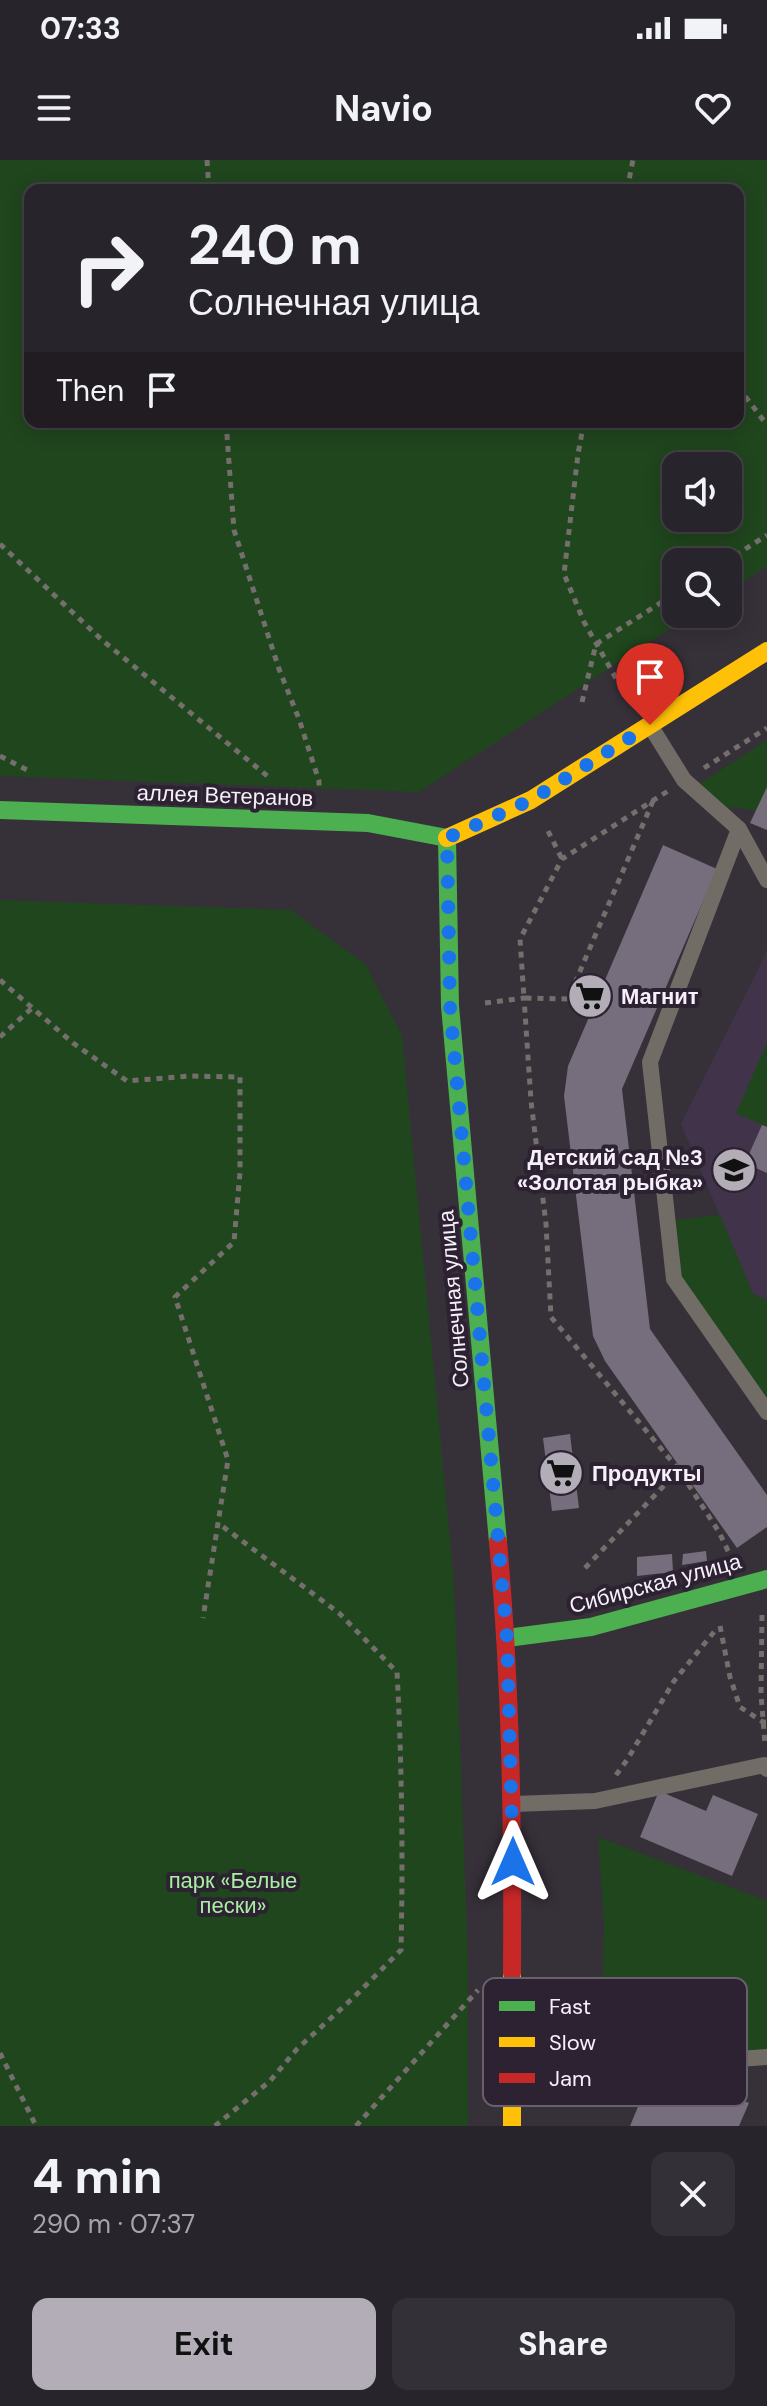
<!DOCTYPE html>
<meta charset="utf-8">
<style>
body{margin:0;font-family:"DM Sans",sans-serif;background:#343037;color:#f1f3f6;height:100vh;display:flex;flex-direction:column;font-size:30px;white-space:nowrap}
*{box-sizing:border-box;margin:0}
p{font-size:26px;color:#a5a4a9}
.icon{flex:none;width:44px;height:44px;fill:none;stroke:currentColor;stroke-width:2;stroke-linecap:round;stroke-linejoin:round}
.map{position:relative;height:1966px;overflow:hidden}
.sheet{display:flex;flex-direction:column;background:#28242b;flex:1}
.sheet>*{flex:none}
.guide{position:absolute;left:24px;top:24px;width:720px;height:244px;border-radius:16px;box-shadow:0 4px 20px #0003,0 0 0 2px #444147;background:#28242b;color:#f1f3f6;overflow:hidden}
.buttons{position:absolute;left:662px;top:292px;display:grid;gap:16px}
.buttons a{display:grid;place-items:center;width:80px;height:80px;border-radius:16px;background:#28242b;box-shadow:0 4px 20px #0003,0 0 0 2px #444147;font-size:40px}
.pin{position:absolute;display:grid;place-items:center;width:68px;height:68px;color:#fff;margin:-82px -34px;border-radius:50% 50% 50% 0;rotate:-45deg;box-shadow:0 0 8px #0007}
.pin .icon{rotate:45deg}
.me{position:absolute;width:88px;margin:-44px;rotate:0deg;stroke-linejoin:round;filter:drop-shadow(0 0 6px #0008)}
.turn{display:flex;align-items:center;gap:28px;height:168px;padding:0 32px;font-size:36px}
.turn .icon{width:104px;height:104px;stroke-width:2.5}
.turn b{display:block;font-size:56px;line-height:68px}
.then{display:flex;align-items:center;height:76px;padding:0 32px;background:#0003;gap:16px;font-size:30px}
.round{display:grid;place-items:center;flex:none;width:84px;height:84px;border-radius:16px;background:#343037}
.head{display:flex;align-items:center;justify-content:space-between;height:136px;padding:0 32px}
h1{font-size:48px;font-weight:700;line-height:60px}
.cta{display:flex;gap:16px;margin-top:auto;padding:16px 32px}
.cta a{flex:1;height:92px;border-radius:16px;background:#b3adb7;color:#111;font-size:32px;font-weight:700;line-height:92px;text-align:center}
.cta a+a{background:#343037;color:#f1f3f6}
.status{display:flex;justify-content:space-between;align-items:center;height:56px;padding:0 40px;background:#28242b;direction:ltr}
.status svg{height:22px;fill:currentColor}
header{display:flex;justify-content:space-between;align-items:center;height:104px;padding:0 32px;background:#28242b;font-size:36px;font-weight:700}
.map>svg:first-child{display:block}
.built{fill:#413349}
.green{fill:#20461e;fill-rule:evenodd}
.building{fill:#776e7d}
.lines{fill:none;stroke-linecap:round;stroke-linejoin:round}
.path{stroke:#746f6d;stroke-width:5;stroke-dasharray:6 6;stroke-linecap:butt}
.lane{stroke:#726c66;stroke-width:16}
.fast{stroke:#4caf50;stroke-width:18}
.slow{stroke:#ffc107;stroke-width:18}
.jam{stroke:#c62828;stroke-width:18}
.route{stroke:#1a73e8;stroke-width:14;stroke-dasharray:0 25.2}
.labels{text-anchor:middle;stroke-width:8;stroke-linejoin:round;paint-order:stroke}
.street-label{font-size:22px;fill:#f7f0fb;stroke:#2c2232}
.poi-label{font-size:22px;font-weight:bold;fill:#f7f0fb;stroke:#2c2232;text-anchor:start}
.park-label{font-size:22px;fill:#a7eea1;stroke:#2c2232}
.key{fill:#2c2232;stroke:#69606e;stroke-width:2}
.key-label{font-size:22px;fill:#f7f0fb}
</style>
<div class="status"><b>07:33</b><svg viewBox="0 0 49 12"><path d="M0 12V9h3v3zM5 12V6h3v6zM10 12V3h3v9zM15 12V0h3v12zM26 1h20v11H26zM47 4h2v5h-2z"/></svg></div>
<header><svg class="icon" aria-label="menu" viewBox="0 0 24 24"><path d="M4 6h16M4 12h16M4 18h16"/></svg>Navio<svg class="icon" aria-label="heart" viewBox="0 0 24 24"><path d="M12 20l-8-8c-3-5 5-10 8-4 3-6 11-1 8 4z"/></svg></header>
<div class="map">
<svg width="767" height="1966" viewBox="0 0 767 1966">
<rect width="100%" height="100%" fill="#363039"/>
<path class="built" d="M767,791v349l-14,-6 -72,-170z"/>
<g class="green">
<path d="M0,0h767v406l-39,26v-30h-52v52h17l-274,178 -419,-16zM30,30h708v232h-708zM676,306h52v52h-52z"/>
<path d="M767,580v47l-11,24 -23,-4 -16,3 -24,-22z"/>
<path d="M0,740l291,10 74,54 37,72 52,545 14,380v165h-468z"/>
<path d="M767,883v84l-31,-14z"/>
<path d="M720,1055l33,79 14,6v112l-93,-133 -7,-58z"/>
<path d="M598,1677l169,64v156l-166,11 3,-146z"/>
</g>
<g class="building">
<path d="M767,627v43l-17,-7z"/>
<path d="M663,685l54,24 -95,220 28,240 117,166v32l-30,21 -132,-187 -12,-25 -29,-240 4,-30z"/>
<path d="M762,965l5,2v46l-22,-10z"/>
<path d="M570,1274l9,74 -27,3 -9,-73z"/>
<path d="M706,1391l1,10 -25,4 1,-11z"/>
<path d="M672,1394l1,18 -36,4v-19z"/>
<path d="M659,1631l47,20 7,-16 45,19 -26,62 -92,-39z"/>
<path d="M649,1920l48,20 6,-16 46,19 -10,23h-109z"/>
</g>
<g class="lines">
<g class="path">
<path d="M207,0l2,30"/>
<path d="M627,30l6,-30"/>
<path d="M738,227l29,38"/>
<path d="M226,262l8,108 45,139 20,50 20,62v6"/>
<path d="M584,262l-6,32 -14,120 20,48 33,58"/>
<path d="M0,384l102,96 169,139"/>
<path d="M725,402l42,-27"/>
<path d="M582,542l14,-58 80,-51"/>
<path d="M0,596l29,15"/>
<path d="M704,608l63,-40"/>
<path d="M653,641l-85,198 -44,-1 -4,-59 42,-80 106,-68"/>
<path d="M548,671l14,28"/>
<path d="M0,820l73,63 54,38 63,-5 50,1v95l-6,70 -59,55 53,163 -25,158"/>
<path d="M485,843l39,-5 7,103 15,123 5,93 128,153 40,62 11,23"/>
<path d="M0,877l32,-29"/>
<path d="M585,1408l94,-98"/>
<path d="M762,1455l-1,79 4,50"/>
<path d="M720,1466l10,51 10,30 23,15h4"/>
<path d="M616,1615l11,-15 47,-79 40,-49"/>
<path d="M0,1893l36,73"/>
<path d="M215,1966l55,-45 27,-32 57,-52 47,-47c2,-93 1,-185 -4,-278l-58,-59 -121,-90"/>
<path d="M356,1966l122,-136"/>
</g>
<g class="lane">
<path d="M651,567l33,53 55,49 28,51"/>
<path d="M739,669l-89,233 24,217 93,133"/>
<path d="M514,1644l81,-3 169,-36 3,4"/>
<path d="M514,1908h87l166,-11"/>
</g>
<g class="fast">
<path d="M0,650l368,13 79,15"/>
<path d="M447,678l3,168 48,536"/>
<path d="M507,1478l84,-11 176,-48"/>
</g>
<g class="slow">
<path d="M447,678l84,-38 236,-149"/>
<path d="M512,1966v-153"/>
</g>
<path class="jam" d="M498,1382c13,144 15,287 14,431"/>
</g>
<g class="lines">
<path class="route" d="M513,1702l-6,-224 -57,-632 -3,-168 84,-38 119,-75"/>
</g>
<defs>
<g id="supermarket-disc" transform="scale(2.3)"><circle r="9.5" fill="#b3adb7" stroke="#2c2232"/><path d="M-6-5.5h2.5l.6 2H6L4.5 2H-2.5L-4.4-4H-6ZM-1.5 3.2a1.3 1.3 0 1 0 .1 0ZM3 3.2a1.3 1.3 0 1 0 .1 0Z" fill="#111"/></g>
<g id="school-disc" transform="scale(2.3)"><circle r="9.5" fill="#b3adb7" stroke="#2c2232"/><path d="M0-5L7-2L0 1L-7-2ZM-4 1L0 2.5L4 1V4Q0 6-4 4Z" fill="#111"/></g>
</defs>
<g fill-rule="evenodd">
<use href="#supermarket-disc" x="590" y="836"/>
<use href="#school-disc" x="734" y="1010"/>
<use href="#supermarket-disc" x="561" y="1313"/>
</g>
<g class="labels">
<g class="street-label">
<text transform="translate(225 635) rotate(2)" y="8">аллея Ветеранов</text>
<text transform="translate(453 1139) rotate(-95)" y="8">Солнечная улица</text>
<text transform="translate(655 1423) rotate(-15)" y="8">Сибирская улица</text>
</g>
<g class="poi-label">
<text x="621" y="844">Магнит</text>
<text x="703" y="1005" text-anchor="end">Детский сад №3<tspan x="703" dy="25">«Золотая рыбка»</tspan></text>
<text x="592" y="1321">Продукты</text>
</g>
<g class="park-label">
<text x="233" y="1728">парк «Белые<tspan x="233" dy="25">пески»</tspan></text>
</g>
</g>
<rect x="483" y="1818" width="264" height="128" rx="12" class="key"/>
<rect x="499" y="1841" width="36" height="10" fill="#4caf50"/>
<rect x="499" y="1877" width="36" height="10" fill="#ffc107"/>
<rect x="499" y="1913" width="36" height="10" fill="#c62828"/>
<g class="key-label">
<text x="549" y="1854">Fast</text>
<text x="549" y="1890">Slow</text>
<text x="549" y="1926">Jam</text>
</g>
</svg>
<div class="buttons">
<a><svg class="icon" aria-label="sound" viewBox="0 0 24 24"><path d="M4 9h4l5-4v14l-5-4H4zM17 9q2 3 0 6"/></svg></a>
<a><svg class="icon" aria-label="search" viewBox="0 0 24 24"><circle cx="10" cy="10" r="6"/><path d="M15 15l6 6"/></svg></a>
</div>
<div class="pin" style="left:650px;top:565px;background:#d93025"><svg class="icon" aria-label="arrive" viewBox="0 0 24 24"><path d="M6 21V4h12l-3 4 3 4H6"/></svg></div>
<svg class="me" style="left:513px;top:1702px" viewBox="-20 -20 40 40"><path d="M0-17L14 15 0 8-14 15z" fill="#1a73e8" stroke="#fff" stroke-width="4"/></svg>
<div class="guide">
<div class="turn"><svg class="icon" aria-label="right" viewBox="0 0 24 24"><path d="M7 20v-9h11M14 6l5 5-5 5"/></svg><div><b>240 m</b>Солнечная улица</div></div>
<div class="then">Then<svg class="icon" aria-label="arrive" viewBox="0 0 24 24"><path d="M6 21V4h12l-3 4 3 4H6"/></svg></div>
</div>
</div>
<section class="sheet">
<div class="head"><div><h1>4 min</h1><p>290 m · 07:37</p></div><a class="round"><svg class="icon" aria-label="close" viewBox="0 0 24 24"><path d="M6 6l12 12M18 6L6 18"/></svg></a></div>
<div class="cta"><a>Exit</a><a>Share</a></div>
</section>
